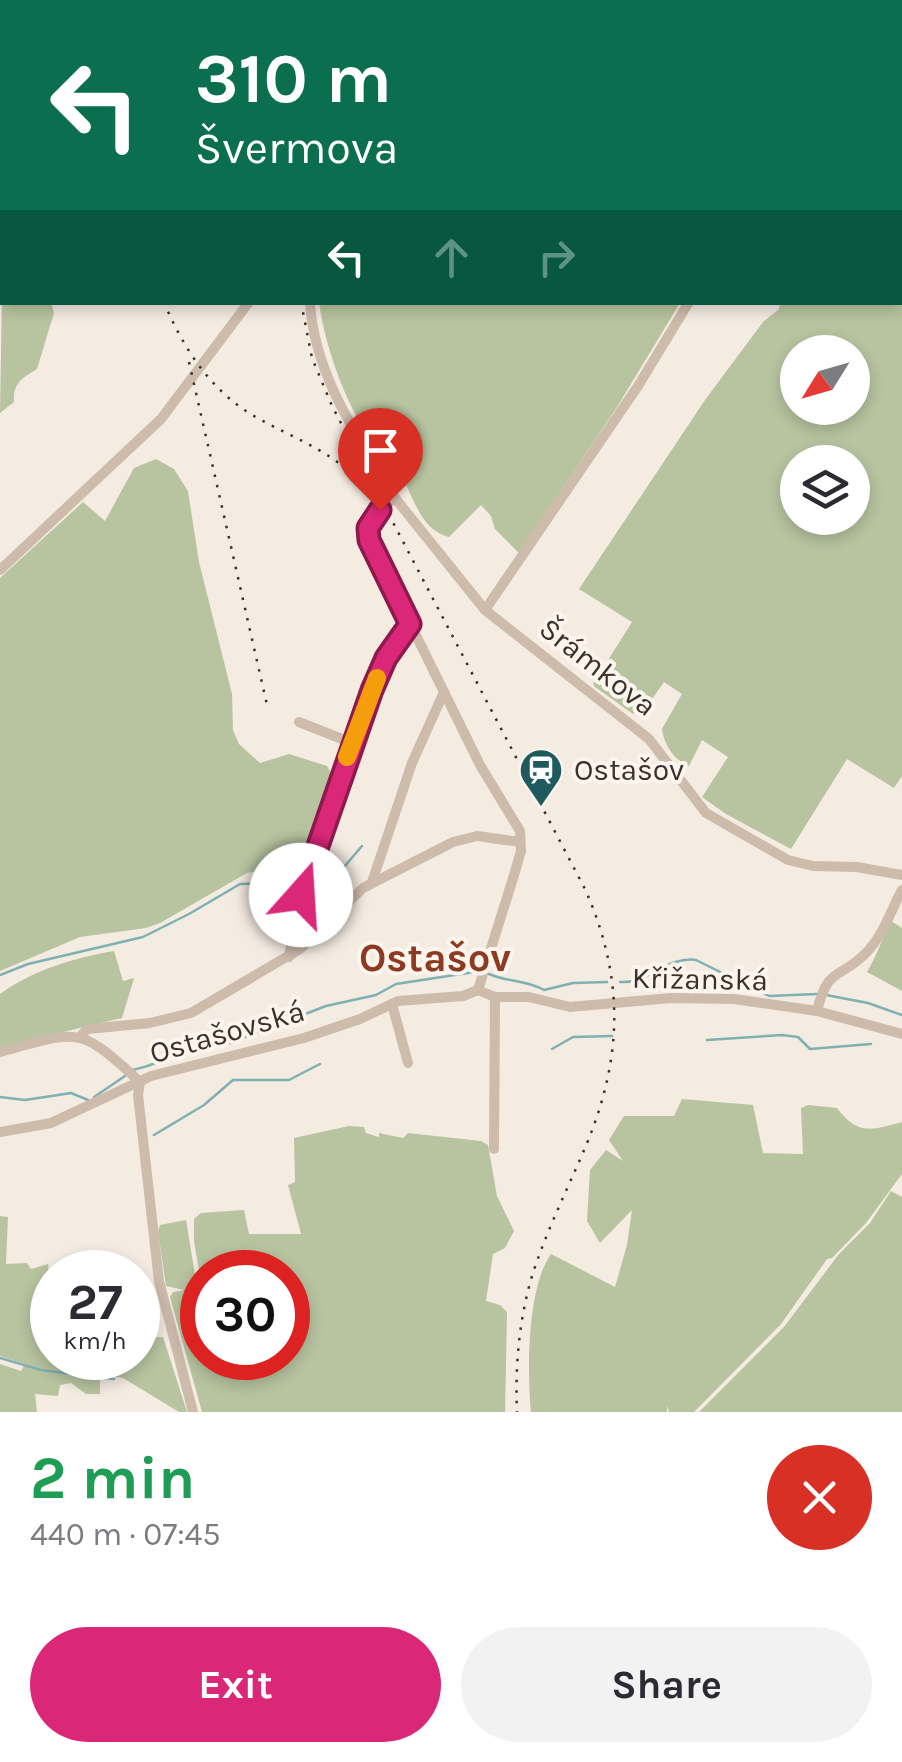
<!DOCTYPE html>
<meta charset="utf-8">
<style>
body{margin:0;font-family:Karla,sans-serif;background:#f2f2f3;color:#2b2b33;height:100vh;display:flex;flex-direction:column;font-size:38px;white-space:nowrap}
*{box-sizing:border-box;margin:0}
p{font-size:32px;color:#7c7c81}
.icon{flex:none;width:55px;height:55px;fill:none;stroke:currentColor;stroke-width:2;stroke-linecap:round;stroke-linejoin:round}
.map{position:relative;height:1412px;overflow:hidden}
.details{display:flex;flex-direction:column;background:#fff;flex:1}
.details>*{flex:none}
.top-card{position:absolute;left:0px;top:0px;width:902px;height:305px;box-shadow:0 5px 15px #0003;background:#0b6e4f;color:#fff;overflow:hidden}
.needle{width:65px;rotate:233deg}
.buttons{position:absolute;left:780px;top:335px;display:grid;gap:20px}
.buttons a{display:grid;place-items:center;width:90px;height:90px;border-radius:50%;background:#fff;box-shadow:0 5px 15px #0003;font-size:50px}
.speed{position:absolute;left:30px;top:1250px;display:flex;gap:20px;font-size:50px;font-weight:700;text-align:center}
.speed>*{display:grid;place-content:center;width:130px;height:130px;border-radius:50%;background:#fff;box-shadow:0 5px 15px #0003;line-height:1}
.speed small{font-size:25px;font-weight:400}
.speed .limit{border:15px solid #d22;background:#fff;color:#111}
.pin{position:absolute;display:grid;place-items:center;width:85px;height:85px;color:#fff;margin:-102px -42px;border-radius:50% 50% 50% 0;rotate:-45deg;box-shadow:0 0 10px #0007}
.pin .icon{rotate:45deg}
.me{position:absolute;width:110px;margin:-55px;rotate:19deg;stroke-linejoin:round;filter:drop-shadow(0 0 8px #0008)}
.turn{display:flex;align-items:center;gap:35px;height:210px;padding:0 30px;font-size:45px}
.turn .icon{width:130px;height:130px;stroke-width:2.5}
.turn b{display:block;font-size:70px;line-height:85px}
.lanes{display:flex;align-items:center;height:95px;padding:0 30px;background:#0003;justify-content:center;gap:50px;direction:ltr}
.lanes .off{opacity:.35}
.round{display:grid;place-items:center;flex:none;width:105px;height:105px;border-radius:52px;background:#f2f2f3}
.headline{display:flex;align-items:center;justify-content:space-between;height:170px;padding:0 30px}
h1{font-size:60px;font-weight:700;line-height:75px;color:#1e9e55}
.button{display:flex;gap:20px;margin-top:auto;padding:20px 30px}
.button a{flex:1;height:115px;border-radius:60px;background:#db2777;color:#fff;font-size:40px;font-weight:700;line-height:115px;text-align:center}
.button a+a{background:#f2f2f3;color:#2b2b33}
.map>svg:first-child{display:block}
.green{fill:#b8c4a0;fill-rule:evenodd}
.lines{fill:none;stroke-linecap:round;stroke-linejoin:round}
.stream{stroke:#7fb0b2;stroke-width:2.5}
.runway{stroke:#988e86;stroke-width:42}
.minor{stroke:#cdbbac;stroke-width:10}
.rail{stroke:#3b302b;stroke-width:2.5;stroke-dasharray:2.5 8;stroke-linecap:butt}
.route-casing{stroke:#8e194d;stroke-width:25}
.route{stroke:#db2777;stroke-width:18}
.slow{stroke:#f59e0b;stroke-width:18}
.labels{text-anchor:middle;stroke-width:8;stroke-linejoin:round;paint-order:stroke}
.street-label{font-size:30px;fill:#3b302b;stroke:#fbf5ee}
.poi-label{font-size:30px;fill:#3b302b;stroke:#fbf5ee;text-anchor:start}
.district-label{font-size:40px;font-weight:bold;fill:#8c3b22;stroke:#fbf5ee}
</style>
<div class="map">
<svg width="902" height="1412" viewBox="0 0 902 1412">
<rect width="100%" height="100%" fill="#f4ebe1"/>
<g class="green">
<path d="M902,215v561l-8,12 -47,-29 -56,90 -65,-35 -24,-17 26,-40 -26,-17 -13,26c-15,-6 -25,-21 -27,-37l20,-35 -18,-12 -19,27 -12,5 -38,-27 -2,-3 39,-62 -53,-33 126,-189 58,-78 16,-13 1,-6 120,-1zM798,352h54v56h-54zM798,462h54v56h-54z"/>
<path d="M2,293v9l49,1 3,10 -17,56c-15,9 -24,14 -23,33l-14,11z"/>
<path d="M319,303h361l-63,104 -98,146 -24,-24 -4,-13 -10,-11 -32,32c-33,-8 -37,-51 -55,-73 -5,-7 -13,-10 -18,-17 -29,-38 -50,-97 -57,-144z"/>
<path d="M156,459l18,10 14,22 11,71 33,132 1,36 6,14 21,19 29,-9 38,12 8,13 -18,58 -20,39 -35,-6 -15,3 -87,50 -14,5 -66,9 -80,34v-393l83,-76 22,19 29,-53z"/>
<path d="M891,921l11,7v63l-35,-19c10,-17 15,-33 24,-51z"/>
<path d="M114,951l9,30 11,-3 -12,40 -122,29v-53c33,-24 74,-36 114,-43z"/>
<path d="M682,1099l71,6 10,48 40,1 -2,-46 7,-3 29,3c21,28 35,22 65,14v52l-36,49 -34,35 -5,1 -46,65 -87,88h-25l-2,-7v7h-136c-4,-41 -4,-124 20,-158l64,33 12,-42 5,-35 -32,33 -13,-22 3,-51 16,-20 17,11 -14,-21 15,-24h50z"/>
<path d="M349,1126l15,1 2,6 13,4v-4l24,5 5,-5 73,8 7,4 9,51 17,35 -9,17 -12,6 -7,47 14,4 7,7 -2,100h-303l-32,-115 3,-5 11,-2 -18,-4 -8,-55 2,-6 26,-5 12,73 4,1v64h86v-86h-86v14l-8,-44v-23l7,-6 43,-3 5,24h52l-13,-49 7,-3 -1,-44z"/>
<path d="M891,1191l11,6v215h-203l85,-85 55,-73 31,-31z"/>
<path d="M0,1216l8,1 -2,47 21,-1 4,6 17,-5 4,34v60h86v-20l25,-1 24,75h-8l-56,-34 -23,-3v19h-14l-15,-11 -11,2 -2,11 -23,-2 2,18h-37v-48l21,7 4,-7 -25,-8z"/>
</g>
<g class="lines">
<g class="stream">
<path d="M607,0l2,2"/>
<path d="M900,199l2,1"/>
<path d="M306,898l20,-10 36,-42"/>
<path d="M489,974c18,8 38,6 55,16l29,-7 34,-1"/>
<path d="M0,975l28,-11 115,-27 46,-23 51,-30 28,-1 28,14"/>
<path d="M620,982c29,2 46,-26 76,-22l73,36 48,-2"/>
<path d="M826,995l42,8 34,12"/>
<path d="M707,1040l75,-5 16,2 12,12 61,-5"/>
<path d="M552,1049l21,-12 39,-1"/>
<path d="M133,1070c10,-3 23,-5 31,-12 28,-20 30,-29 66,-15l96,-37 50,-11 20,-11 85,-13"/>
<path d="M0,1097l25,3 46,-7 17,7"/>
<path d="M94,1097l31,-21"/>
<path d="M154,1135l50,-30 29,-25h56l31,-16"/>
<path d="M0,1358l41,12 73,9"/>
</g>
<path class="runway" d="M0,112l2,-5"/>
<g class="minor">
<path d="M665,0l1,2"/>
<path d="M857,0l5,2"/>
<path d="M513,2l1,-2"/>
<path d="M813,2l1,-2"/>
<path d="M900,190l2,-5"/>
<path d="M310,302c4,73 48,135 85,196 -16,12 -29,21 -26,42l111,225 40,66 1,20 -7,24 -36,115"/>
<path d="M395,498l90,112 164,129 57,74 82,47 25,6 44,1 45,8"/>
<path d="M0,570l161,-151 88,-117"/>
<path d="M485,610l153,-224 51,-84"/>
<path d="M299,722l53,21"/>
<path d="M372,882l40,-119 32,-71"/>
<path d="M289,957l12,-62 63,-186 22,-51 25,-34"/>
<path d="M478,990l17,7h34l41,10 101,-9 63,1 83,12 85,23"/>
<path d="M392,1004l16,59"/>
<path d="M817,1011c11,-45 22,-31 49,-58 17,-17 25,-43 36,-63"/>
<path d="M81,1036l6,-7 63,-6 41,-10 109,-64 63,-61 90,-46 24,-6 43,6"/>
<path d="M0,1052c81,-22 78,-27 140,30"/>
<path d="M140,1082l-2,13 21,186 34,131"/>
<path d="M0,1132l51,-9 100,-47 153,-38 56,-19 38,-18 65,-5 15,-6"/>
<path d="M494,1149l1,-152"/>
</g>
<g class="rail">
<path d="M473,2l4,-2"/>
<path d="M164,302c19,46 47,89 90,114 40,23 78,34 110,70"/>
<path d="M301,302l11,56 20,48 253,483c40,90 38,169 0,259 -18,42 -39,84 -53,128 -13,44 -17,90 -15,136"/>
<path d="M189,362l78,343"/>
</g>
</g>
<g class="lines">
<g class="route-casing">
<path id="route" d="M301,895l71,-205 14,-32 24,-34 -41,-84 -1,-12 12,-18"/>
</g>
<use href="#route" class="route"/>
<path class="slow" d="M347,757l30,-79"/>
</g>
<defs>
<g id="station-pin" transform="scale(2.25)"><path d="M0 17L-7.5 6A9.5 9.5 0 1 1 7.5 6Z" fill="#1f5a5e" stroke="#fbf5ee"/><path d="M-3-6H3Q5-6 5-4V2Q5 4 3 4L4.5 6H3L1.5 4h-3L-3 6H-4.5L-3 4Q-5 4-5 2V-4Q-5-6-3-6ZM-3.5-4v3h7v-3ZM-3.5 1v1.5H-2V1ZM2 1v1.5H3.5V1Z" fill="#fff"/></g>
</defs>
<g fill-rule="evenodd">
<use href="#station-pin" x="541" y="770"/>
</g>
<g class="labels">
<g class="street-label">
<text transform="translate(598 667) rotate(38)" y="10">Šrámkova</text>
<text transform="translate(700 979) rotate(1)" y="10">Křižanská</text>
<text transform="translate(227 1032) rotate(-16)" y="10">Ostašovská</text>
</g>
<g class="poi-label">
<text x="574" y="780">Ostašov</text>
</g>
<g class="district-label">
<text x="435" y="971">Ostašov</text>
</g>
</g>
</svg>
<div class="buttons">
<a><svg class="needle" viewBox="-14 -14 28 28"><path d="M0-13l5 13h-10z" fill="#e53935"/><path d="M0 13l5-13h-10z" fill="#7c7c81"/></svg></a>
<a><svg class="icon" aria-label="layers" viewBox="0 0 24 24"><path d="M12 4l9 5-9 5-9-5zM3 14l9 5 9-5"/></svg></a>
</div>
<div class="speed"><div>27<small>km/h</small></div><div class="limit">30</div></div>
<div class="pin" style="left:380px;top:510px;background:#d93025"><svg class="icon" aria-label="arrive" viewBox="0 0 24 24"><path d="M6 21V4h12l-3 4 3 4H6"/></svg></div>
<svg class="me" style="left:301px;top:895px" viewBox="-20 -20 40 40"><circle r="19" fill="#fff"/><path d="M0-13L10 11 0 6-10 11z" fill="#db2777"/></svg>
<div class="top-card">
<div class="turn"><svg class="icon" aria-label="left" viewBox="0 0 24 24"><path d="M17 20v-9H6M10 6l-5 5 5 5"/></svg><div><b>310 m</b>Švermova</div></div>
<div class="lanes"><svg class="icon" aria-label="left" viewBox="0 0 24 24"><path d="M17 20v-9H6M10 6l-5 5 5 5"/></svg><svg class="icon off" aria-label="ahead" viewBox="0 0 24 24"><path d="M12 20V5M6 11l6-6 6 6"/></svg><svg class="icon off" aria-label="right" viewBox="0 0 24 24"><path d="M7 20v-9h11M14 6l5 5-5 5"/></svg></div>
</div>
</div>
<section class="details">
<div class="headline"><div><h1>2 min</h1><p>440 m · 07:45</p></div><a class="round" style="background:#d93025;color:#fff"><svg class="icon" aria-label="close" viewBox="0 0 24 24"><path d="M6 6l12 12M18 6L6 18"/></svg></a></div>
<div class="button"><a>Exit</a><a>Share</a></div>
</section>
